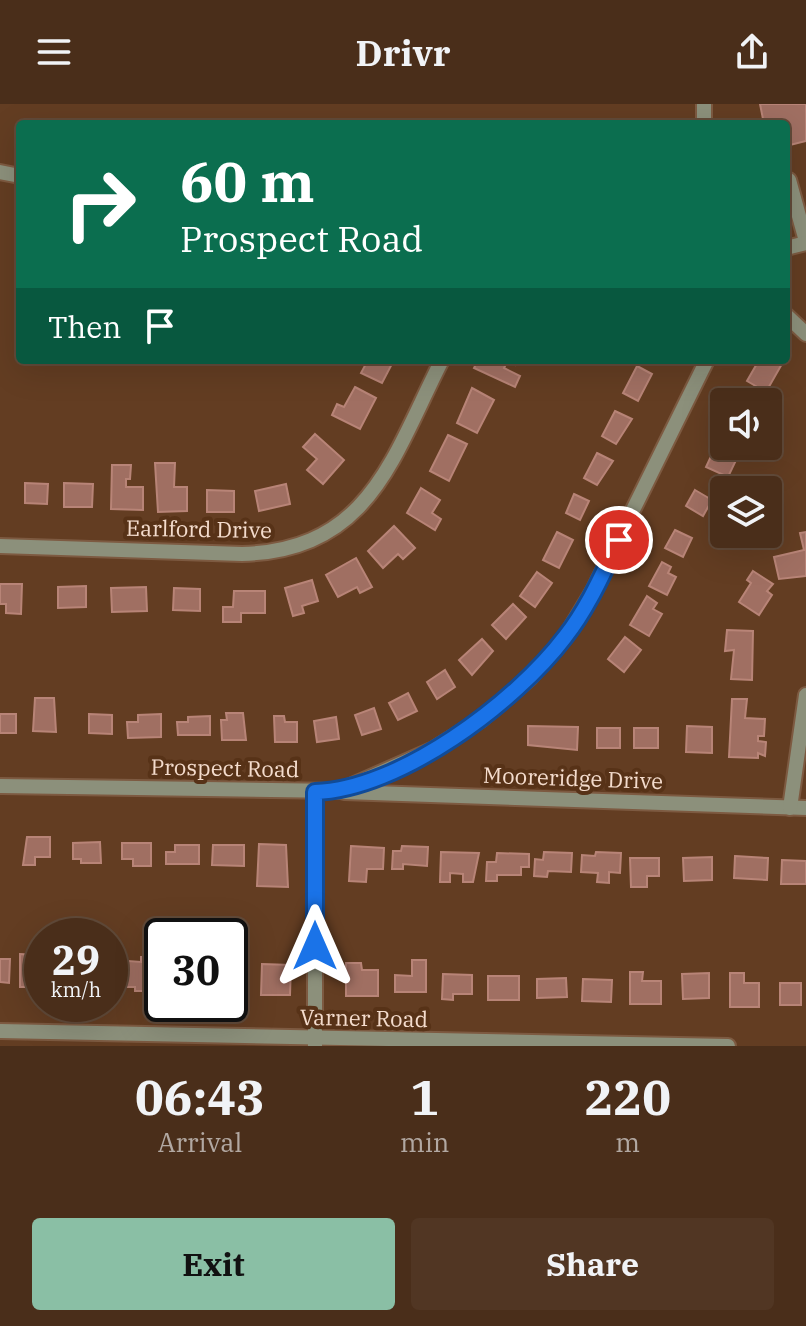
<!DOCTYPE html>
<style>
body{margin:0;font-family:"IBM Plex Serif",serif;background:#513623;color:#f1f3f6;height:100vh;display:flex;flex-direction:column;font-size:30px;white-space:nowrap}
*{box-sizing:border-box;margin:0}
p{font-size:26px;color:#b2a8a2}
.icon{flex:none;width:44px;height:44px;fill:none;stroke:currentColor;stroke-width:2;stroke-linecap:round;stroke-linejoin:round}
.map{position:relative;height:942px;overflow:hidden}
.sheet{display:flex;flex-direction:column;background:#4a2e1a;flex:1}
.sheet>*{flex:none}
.top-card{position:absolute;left:16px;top:16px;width:774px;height:244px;border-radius:8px;box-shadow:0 8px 32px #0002,0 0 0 2px #614a39;background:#0b6e4f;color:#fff;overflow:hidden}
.buttons{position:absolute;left:710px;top:284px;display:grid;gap:16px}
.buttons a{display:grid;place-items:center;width:72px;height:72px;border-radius:8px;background:#4a2e1a;box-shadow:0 8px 32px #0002,0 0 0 2px #614a39;font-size:40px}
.speed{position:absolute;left:24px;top:814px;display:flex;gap:16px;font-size:40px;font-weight:700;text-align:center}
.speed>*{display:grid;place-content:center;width:104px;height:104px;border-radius:50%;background:#4a2e1a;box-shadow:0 8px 32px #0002,0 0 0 2px #614a39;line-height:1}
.speed small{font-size:20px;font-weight:400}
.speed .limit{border:4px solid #111;border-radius:12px;background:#fff;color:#111}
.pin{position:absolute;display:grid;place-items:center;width:68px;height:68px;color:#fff;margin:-34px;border:4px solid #fff;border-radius:50%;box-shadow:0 2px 8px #0007}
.me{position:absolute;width:88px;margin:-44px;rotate:0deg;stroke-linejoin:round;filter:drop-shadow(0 0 6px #0008)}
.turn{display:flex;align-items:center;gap:28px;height:168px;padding:0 32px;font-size:36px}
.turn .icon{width:104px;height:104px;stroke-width:2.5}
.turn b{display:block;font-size:56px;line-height:68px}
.then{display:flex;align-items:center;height:76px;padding:0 32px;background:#0003;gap:16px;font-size:30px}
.eta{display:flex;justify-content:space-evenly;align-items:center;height:136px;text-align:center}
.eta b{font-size:48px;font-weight:700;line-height:56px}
.button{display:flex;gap:16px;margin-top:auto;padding:16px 32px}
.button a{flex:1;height:92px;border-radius:8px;background:#8abfa5;color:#111;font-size:32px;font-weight:700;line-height:92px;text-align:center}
.button a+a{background:#513623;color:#f1f3f6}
header{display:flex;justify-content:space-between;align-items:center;height:104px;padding:0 32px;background:#4a2e1a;font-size:36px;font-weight:700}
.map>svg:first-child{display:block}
.building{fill:#a06f62;stroke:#b88477;stroke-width:2}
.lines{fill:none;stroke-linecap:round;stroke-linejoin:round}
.minor-casing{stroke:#7d5a41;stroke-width:18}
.minor{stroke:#8c907b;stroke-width:14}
.route-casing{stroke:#114b97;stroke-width:20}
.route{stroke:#1a73e8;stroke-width:14}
.labels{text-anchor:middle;stroke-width:8;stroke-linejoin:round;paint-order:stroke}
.street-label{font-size:22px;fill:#f4dccd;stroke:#573217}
</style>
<header><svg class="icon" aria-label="menu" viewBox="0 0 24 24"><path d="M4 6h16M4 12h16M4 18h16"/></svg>Drivr<svg class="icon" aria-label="share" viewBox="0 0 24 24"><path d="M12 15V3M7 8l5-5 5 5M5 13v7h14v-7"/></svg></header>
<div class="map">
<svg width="806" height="942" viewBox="0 0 806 942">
<rect width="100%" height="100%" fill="#633d22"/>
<g class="building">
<path d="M760,0h46v37l-20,5v-22h-22z"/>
<path d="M368,256h26l-12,23 -21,-10z"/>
<path d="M478,256h40l-3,5 -8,-3 -3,6 16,8 -5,11 -41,-19z"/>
<path d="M759,256l24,2 -17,30 -19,-11z"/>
<path d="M637,262l15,8 -14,27 -15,-8z"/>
<path d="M355,283l21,11 -16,31 -28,-14 5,-11 7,3z"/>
<path d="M472,284l22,12 -17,33 -20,-10z"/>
<path d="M615,307l17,8 -16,25 -14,-8z"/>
<path d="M315,330l29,26 -21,24 -16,-14 10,-11 -14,-12z"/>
<path d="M448,331l19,9 -18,37 -19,-10z"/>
<path d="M720,333l4,9 24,3 -5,11 -6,-2 -9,19 -22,-10z"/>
<path d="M597,349l16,8 -16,24 -13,-7z"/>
<path d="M155,359h20l-1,24h13v24l-29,1z"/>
<path d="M112,361h19l-1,14h-4v8h17v23l-32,-1z"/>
<path d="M25,379l23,1 -1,20 -22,-1z"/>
<path d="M64,379l29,1 -1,23h-28z"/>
<path d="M286,380l4,20 -31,7 -4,-20z"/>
<path d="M421,384l19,12 -8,13 9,6 -6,11 -28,-17z"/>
<path d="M207,386l27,1v21h-27z"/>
<path d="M695,386l17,10 -9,16 -17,-10z"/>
<path d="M574,390l15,7 -9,19 -14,-7z"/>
<path d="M394,422l21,22 -12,11 -5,-5 -15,14 -15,-17z"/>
<path d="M675,426l17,8 -9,19 -18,-9z"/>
<path d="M557,428l16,8 -14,28 -16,-8z"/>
<path d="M806,428v44l-27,3 -5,-22 30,-7 -4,-17z"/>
<path d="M356,454l16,29 -12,6 -3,-6 -19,10 -12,-22z"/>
<path d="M662,458l9,5 -3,6 8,4 -9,18 -18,-9z"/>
<path d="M753,467l20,13 -6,7 5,4 -13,20 -20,-13 12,-19 -4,-3z"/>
<path d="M537,468l15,11 -17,24 -15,-11z"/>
<path d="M312,476l6,21 -16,5 2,7 -11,3 -8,-28z"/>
<path d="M0,480h22l-1,30 -15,-1v-9h-6z"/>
<path d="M86,482v21l-28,1v-21z"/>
<path d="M146,483l1,24 -35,1 -1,-24z"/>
<path d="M174,484l26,1v22l-27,-1z"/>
<path d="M234,487h31v22h-24v9h-18v-15h10z"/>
<path d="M647,492l10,7 -4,6 9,5 -13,22 -19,-11z"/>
<path d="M513,500l13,13 -20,22 -14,-14z"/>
<path d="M727,526l26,1 -1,49 -21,-1 3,-29 -9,1z"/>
<path d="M625,533l16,13 -17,22 -16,-13z"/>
<path d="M482,535l11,12 -21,24 -13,-15z"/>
<path d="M445,566l10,17 -18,12 -10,-17z"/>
<path d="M408,589l9,18 -19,9 -9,-17z"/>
<path d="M35,594h19l2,34 -23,-1z"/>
<path d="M732,595h15l-2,19 20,1 -1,17h-6v5l8,1 -1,14 -7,-3v5l-29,-1z"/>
<path d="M374,604l7,21 -19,6 -7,-20z"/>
<path d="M226,609h17l3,27h-24l-1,-20h6z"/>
<rect x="0" y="610" width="16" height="19"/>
<path d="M89,610l23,1v19l-23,-1z"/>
<path d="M161,610v23l-33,1 -1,-16h11v-7z"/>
<path d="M210,612v19h-32l-1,-13h11v-5z"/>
<path d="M274,612h10l1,6h12v20h-22z"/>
<path d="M336,613l3,22 -22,3 -3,-21z"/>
<path d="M528,622l50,1 -1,23 -49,-5z"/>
<path d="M687,622l25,1v26l-26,-1z"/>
<rect x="597" y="624" width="23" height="20"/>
<rect x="634" y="624" width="24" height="20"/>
<path d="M27,733h23v20h-15v8h-12z"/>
<path d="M100,738l1,21h-20v-4h-8v-16z"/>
<path d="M122,739h29v23h-18v-7h-11z"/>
<path d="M259,740l27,1 2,42 -31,-1z"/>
<path d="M175,741h24v19h-33v-12h9z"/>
<path d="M213,741h31v21l-32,-1z"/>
<path d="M351,742l33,2 -1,21h-16l-1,13 -17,-1z"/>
<path d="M402,742l26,1 -1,19 -24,-2v5h-11l1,-18h8z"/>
<path d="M441,748l38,1 -6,29h-10v-8l-13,-1v9h-10z"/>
<path d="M544,748l28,1 -1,19 -23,-1 -1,6 -13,-1 1,-17 8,1z"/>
<path d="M596,748l25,1 -1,20 -11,-1v11l-12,-1 1,-9 -17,-1 1,-17 13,1z"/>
<path d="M497,749l32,1v13h-8v8h-24v6h-11l1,-19h9z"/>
<path d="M735,752l33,2 -1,22 -33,-2z"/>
<path d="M712,753v23l-28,1 -1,-23z"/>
<path d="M630,754h29v18h-12v11h-16z"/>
<path d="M782,756l24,1v23h-25z"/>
<path d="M20,850l17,1v4h5v22h-6v6h-16z"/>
<path d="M141,853h14l-1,34h-19v-4h-11v-5l-9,-1v-21l26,2z"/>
<path d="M0,855h10l-1,24 -9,-1z"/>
<path d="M412,856h14v32h-31v-17l17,1z"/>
<path d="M346,859h15l1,7h16v26h-32z"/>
<path d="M262,860l29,1 -1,30h-29z"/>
<path d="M230,866h15v23l-15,-1z"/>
<path d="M630,868h13l-1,9h19v23h-31z"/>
<path d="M709,869v25l-26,1 -1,-25z"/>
<path d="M730,869h14v10h15v24h-29z"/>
<path d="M443,870l29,1v19h-19v6l-11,-1z"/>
<rect x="488" y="872" width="31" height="24"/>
<path d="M566,874l1,19 -30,1v-19z"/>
<path d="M583,875l29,1 -1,22 -29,-1z"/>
<rect x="780" y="879" width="21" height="22"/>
</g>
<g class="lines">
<g class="minor-casing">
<g id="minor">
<path d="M704,0v20"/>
<path d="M0,68l20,4"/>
<path d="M786,77l3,-1 17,61"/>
<path d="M786,144l20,-5"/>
<path d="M786,211l20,19"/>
<path d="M0,442l242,8c128,-4 150,-96 200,-194"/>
<path d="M0,682l339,5 95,-42 48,-30 48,-41 36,-42 27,-45 114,-231"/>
<path d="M344,688l462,16"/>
<path d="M790,704l16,-113"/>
<path d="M0,927l728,15"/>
<path d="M315,942v-254"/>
</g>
</g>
<use href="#minor" class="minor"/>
</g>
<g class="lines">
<g class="route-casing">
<path id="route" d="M315,842v-154c84,-2 201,-90 250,-155 23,-29 38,-64 54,-97"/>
</g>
<use href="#route" class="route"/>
</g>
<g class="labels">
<g class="street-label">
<text transform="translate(199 425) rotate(1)" y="8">Earlford Drive</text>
<text transform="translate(225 664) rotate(1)" y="8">Prospect Road</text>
<text transform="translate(573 674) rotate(2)" y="8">Mooreridge Drive</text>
<text transform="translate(364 914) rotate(1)" y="8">Varner Road</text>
</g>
</g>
</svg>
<div class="buttons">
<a><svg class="icon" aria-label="sound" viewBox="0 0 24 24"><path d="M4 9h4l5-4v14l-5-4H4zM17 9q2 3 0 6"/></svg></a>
<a><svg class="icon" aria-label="layers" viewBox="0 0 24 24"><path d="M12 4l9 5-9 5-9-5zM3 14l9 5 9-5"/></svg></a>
</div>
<div class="speed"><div>29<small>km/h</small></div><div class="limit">30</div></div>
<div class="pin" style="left:619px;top:436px;background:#d93025"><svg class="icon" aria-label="arrive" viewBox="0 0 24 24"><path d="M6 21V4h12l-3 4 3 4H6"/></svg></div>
<svg class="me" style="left:315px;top:842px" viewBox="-20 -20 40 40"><path d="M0-17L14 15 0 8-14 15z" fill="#1a73e8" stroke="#fff" stroke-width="4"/></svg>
<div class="top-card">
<div class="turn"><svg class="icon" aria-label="right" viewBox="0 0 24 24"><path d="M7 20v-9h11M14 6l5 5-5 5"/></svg><div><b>60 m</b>Prospect Road</div></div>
<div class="then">Then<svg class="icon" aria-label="arrive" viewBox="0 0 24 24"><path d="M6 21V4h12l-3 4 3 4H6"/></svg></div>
</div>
</div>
<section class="sheet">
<div class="eta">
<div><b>06:43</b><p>Arrival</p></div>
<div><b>1</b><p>min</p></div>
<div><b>220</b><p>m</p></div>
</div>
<div class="button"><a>Exit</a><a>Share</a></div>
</section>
